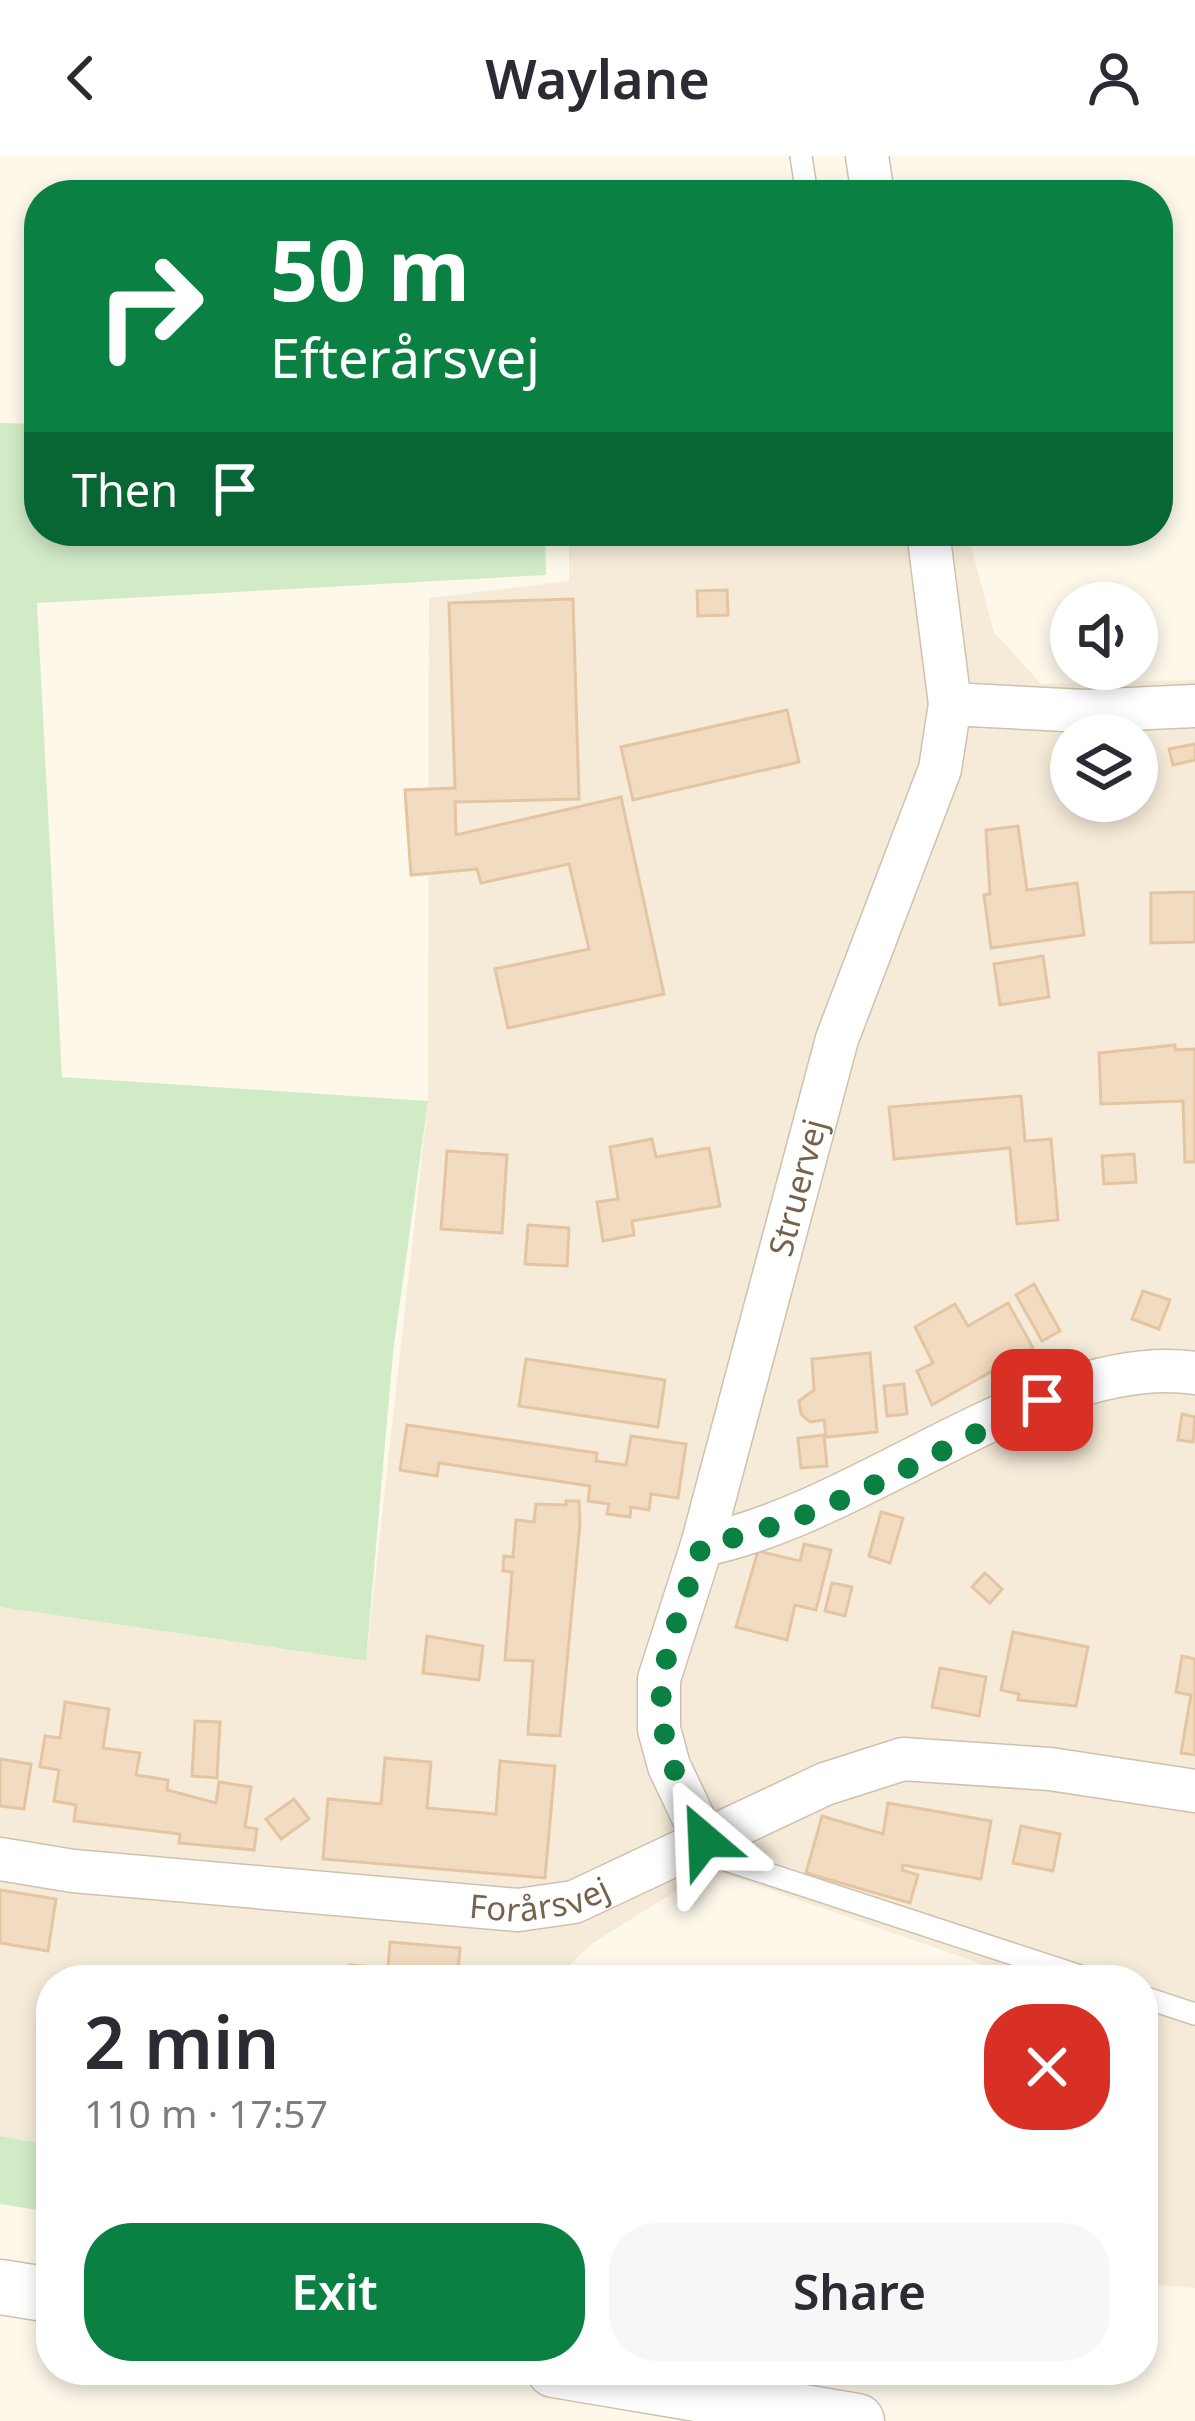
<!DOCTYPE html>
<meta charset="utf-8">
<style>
body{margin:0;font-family:"Noto Sans",sans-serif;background:#f7f7f7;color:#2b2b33;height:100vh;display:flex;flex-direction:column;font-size:45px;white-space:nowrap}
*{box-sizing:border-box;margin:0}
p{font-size:39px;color:#7c7c81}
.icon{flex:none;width:66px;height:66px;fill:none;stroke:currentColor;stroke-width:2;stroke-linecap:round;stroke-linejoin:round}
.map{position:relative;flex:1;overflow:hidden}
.panel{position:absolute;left:36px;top:1809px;width:1122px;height:420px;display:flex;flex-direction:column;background:#fff;border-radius:48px;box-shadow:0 6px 18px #0003}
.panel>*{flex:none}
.banner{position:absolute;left:24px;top:24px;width:1149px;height:366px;border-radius:48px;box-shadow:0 6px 18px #0003;background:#0b8043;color:#fff;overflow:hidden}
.tools{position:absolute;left:1050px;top:426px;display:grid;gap:24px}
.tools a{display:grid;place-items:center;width:108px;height:108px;border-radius:50%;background:#fff;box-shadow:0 6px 18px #0003;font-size:60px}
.pin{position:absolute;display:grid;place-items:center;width:102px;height:102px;color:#fff;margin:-51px;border-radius:24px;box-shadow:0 6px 18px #0006}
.me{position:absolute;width:132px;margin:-66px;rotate:334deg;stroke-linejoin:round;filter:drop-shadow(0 0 9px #0008)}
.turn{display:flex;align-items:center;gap:42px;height:252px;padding:0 48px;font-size:54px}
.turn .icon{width:156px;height:156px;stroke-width:2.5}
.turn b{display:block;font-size:84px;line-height:102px}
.then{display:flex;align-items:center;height:114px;padding:0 48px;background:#0003;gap:24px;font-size:45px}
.round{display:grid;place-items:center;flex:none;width:126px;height:126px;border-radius:48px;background:#f7f7f7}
.overview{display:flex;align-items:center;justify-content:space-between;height:204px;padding:0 48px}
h1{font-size:72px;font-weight:600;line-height:90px}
.action{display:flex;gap:24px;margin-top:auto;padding:24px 48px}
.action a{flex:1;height:138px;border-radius:48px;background:#0b8043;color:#fff;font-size:48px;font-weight:600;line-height:138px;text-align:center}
.action a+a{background:#f7f7f7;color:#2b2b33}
header{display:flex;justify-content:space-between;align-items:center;height:156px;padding:0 48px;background:#fff;font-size:54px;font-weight:600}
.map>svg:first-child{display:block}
.residential{fill:#f5ebd8;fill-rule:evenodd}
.green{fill:#d1ebc7}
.building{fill:#f2dcc1;stroke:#e5c5a1;stroke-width:3}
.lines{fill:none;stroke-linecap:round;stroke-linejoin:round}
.service-casing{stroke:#cfc1ae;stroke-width:24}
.minor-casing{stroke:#cfc1ae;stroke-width:45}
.tertiary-casing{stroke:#cfc1ae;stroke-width:57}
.service{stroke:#fff;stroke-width:21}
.minor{stroke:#fff;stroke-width:42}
.tertiary{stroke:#fff;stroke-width:54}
.route{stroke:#0b8043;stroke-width:21;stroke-dasharray:0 37.8}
.labels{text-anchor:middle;stroke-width:10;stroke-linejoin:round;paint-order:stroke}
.street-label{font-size:33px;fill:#78624c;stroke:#fffbf1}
</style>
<header><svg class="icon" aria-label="back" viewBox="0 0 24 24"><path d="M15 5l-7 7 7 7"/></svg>Waylane<svg class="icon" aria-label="person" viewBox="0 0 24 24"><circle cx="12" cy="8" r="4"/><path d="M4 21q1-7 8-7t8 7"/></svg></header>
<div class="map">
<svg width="1195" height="2265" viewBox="0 0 1195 2265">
<rect width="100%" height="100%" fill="#fdf8ea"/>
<path class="residential" d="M569,375h398l27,101 47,52 154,-4v1608l-52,-4v-304h-116l-316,-111 -118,74 -40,37h-502v165l-51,-9v-529l366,54 62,-560 1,-503 140,-17zM1071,579h66v66h-66z"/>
<g class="green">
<path d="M0,267l39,1v107h506l1,44 -509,28 25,474 366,24 -35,251 -27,309 -366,-54z"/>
<path d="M0,1980l51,9v67l-51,-8z"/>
</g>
<g class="building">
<path d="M727,434l1,25 -30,1 -1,-25z"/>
<path d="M573,443l6,200 -124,3 1,33 165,-38 43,197 -156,34 -13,-59 94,-20 -20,-85 -88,19 -4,-14 -66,6 -6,-85 50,-2 -6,-185z"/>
<path d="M787,554l12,52 -166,38 -12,-53z"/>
<path d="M1195,588v16l-22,5 -4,-16z"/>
<path d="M1018,670l9,64 50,-7 7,52 -93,13 -7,-53 6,-1 -4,-64z"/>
<path d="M1195,736v50l-44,1v-50z"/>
<path d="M1043,800l6,41 -49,8 -6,-41z"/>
<path d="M1175,889v5l20,-1v113h-10l-2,-61 -82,3 -2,-51z"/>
<path d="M1021,940l4,45 26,-2 7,81 -41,4 -7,-76 -116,11 -5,-52z"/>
<path d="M652,983l4,18 53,-9 11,58 -88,15 2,14 -31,6 -6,-39 21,-3 -8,-52z"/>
<path d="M447,995l60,4 -5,78 -61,-4z"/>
<path d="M1134,998l2,28 -32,2 -2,-28z"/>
<path d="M528,1069l41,3 -2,38 -42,-2z"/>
<path d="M1034,1128l26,47 -18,10 -26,-46z"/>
<path d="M1143,1135l27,9 -11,29 -27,-10z"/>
<path d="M1008,1147l25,45 -101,57 -15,-34 16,-8 -18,-36 40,-23 13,22z"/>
<path d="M870,1197l7,79 -51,5 -2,-17 -14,2 -9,-8 -2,-13 15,-11 -2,-31z"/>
<path d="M526,1203l139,21 -7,47 -139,-21z"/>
<path d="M904,1228l3,30 -20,2 -3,-30z"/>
<path d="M1182,1258l13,3 -2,25 -15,-2z"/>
<path d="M407,1269l190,28 -1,8 30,4 5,-29 55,8 -8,54 -27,-4 -2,16 -18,-3 -1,10 -23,-3 2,-10 -21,-3 2,-15 -151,-23 -2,13 -37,-6z"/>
<path d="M824,1279l3,31 -26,2 -3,-30z"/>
<path d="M566,1345h13l1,23 -20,212 -32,-2 5,-73 -28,-1 7,-88 -9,-1 1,-15 9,1 3,-37 18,2 2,-18 30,1z"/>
<path d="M881,1356l22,6 -13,45 -21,-7z"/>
<path d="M804,1388l27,6 -15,60 -21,-5 -8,35 -51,-13 22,-76 42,10z"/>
<path d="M985,1417l17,16 -12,14 -18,-16z"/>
<path d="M832,1427l20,4 -7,29 -20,-5z"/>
<path d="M1013,1476l75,15 -12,59 -58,-6 1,-6 -18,-4z"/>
<path d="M427,1480l56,10 -4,34 -56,-7z"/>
<path d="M1182,1500l13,3v96l-14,-2 10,-58 -15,-3z"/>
<path d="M940,1512l46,9 -7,39 -47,-9z"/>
<path d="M65,1546l44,7 -6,39 37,5 -4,22 32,5 -1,10 49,13 3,-21 32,5 -6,40 12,2 -3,21 -75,-7 1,-9 -106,-13 2,-16 -22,-4 5,-31 -19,-3 5,-31 15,2z"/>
<path d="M195,1565l25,1 -3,56 -25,-2z"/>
<path d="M385,1602l46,4 -4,46 69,6 4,-53 55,5 -10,112 -222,-19 5,-60 53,5z"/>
<path d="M0,1603l31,5 -7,45 -24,-3z"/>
<path d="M294,1643l15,20 -28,20 -15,-20z"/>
<path d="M888,1647l103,18 -10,58 -78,-14 -1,5 16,5 -8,28 -104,-30 16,-57 61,18z"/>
<path d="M1021,1670l39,8 -7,37 -40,-8z"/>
<path d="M0,1734l56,9 -8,52 -48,-8z"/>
<path d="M390,1786l70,6 -3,32h-108l1,-15 38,3z"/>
</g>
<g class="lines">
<g class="service-casing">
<g id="service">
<path d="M801,0l6,39"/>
<path d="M704,1684l22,20 366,120"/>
<path d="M1143,1841l52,17"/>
</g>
</g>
<g class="minor-casing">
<g id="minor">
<path d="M867,0l6,39"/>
<path d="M950,548l134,7 111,-5"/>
<path d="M702,1389c159,-30 341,-194 493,-172"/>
<path id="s1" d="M704,1684l-35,-74 -10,-37v-50l43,-134 135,-506 103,-270 10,-65 -22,-173"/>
<path id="s2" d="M0,1703l73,12 445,39 56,-8 251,-118 78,-25 147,10 145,22"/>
</g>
</g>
<g class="tertiary-casing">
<g id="tertiary">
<path d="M0,2131l51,8"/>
<path d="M554,2214l303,51"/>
</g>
</g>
<use href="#service" class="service"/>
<use href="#minor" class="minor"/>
<use href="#tertiary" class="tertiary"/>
</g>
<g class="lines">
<path class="route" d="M704,1684c-66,-139 -47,-155 -2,-295 119,-23 232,-92 340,-145"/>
</g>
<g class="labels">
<g class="street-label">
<text dy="12" stroke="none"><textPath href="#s1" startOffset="681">Struervej</textPath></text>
<text dy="12" stroke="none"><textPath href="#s2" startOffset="543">Forårsvej</textPath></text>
</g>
</g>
</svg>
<div class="tools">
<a><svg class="icon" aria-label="sound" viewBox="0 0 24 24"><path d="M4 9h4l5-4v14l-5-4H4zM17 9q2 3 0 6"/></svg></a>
<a><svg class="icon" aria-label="layers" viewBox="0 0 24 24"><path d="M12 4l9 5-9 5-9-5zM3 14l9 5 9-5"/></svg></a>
</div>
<div class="pin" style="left:1042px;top:1244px;background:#d93025"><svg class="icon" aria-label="arrive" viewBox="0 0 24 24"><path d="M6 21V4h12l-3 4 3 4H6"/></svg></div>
<svg class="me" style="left:704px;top:1684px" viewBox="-20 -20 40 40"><path d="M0-17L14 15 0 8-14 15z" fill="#0b8043" stroke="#fff" stroke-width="4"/></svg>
<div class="banner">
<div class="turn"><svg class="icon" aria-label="right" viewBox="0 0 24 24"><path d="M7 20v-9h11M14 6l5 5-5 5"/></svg><div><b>50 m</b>Efterårsvej</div></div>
<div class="then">Then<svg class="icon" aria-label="arrive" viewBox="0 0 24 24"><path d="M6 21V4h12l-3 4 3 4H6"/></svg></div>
</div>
<section class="panel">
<div class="overview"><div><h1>2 min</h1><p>110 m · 17:57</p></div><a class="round" style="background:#d93025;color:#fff"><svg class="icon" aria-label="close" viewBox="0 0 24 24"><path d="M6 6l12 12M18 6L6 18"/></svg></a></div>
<div class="action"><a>Exit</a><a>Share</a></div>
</section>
</div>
